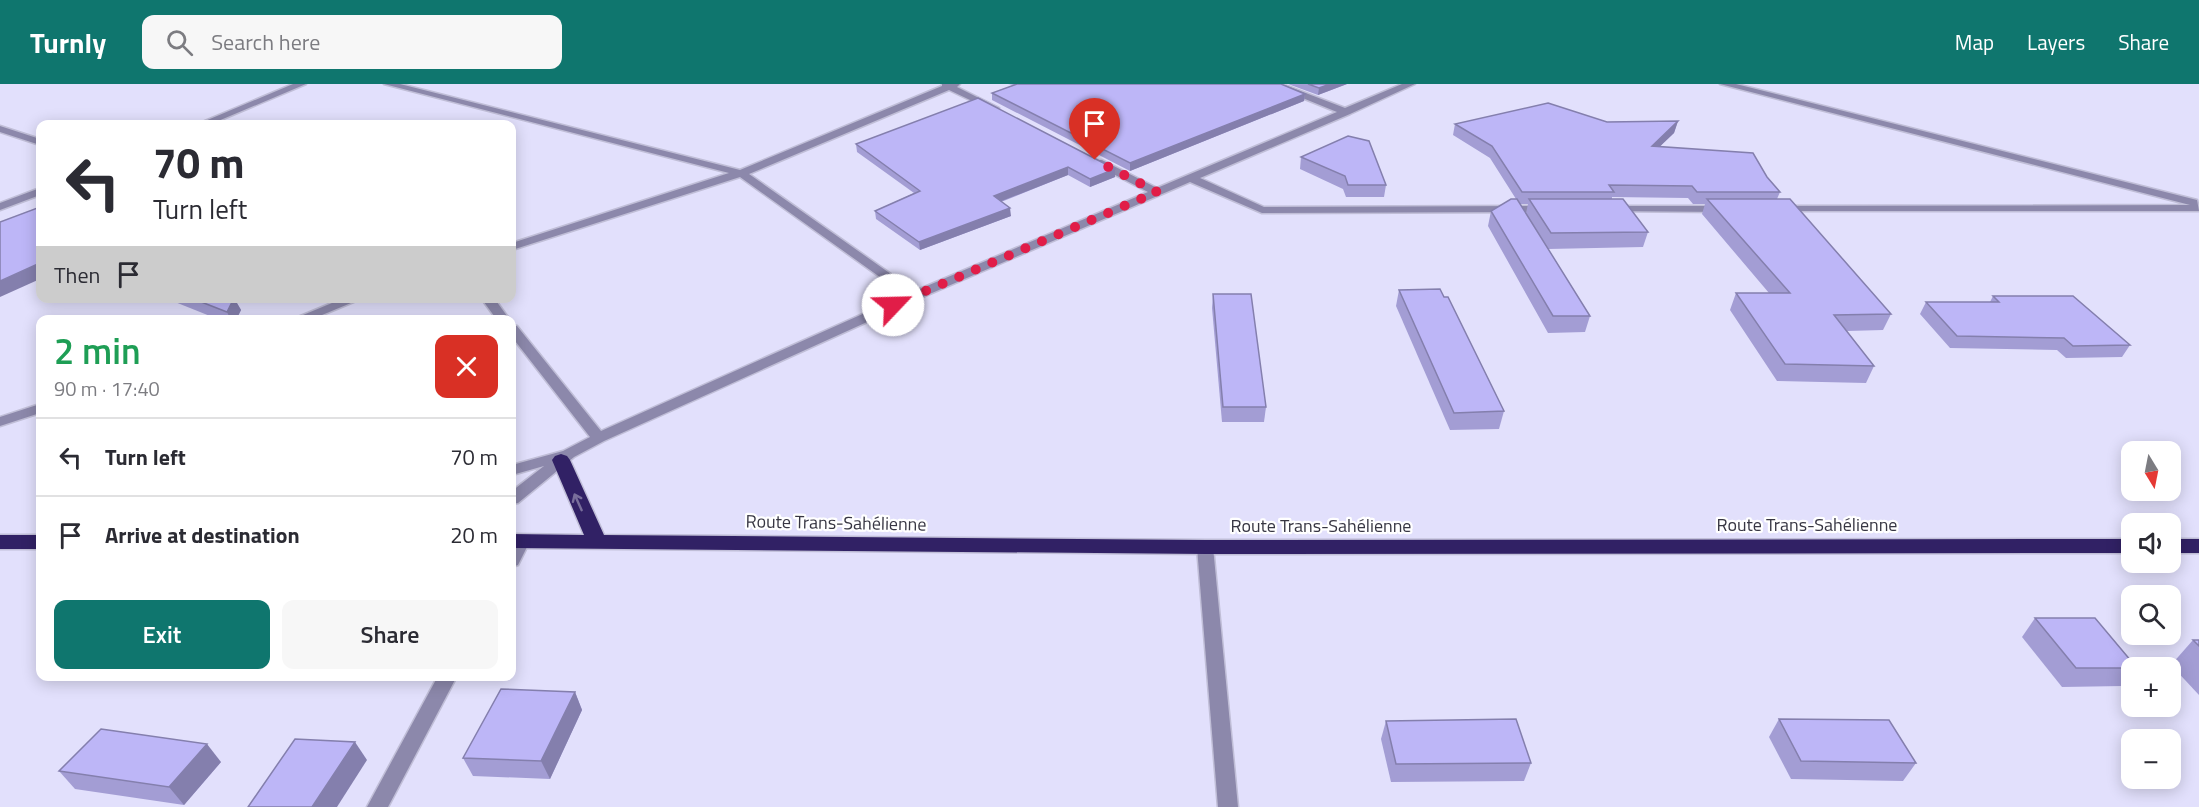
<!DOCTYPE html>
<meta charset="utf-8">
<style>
body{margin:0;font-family:"Titillium Web",sans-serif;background:#f7f7f7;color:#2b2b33;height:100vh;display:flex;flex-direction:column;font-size:22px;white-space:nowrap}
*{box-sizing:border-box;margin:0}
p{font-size:20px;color:#7c7c81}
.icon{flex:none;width:33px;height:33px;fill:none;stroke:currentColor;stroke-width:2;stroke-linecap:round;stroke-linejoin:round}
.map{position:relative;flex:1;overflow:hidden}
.drawer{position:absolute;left:36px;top:231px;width:480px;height:366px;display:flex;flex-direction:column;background:#fff;border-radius:12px;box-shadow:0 3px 15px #0003}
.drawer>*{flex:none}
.top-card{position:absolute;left:36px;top:36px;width:480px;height:183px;border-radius:12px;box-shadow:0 3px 15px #0003;background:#fff;color:#2b2b33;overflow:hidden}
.needle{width:39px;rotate:170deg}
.controls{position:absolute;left:2121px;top:357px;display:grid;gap:12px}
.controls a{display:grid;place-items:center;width:60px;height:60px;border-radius:12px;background:#fff;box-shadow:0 3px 15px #0003;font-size:30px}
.pin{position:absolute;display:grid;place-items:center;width:51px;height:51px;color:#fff;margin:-62px -26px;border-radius:50% 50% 50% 0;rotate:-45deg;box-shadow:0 0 6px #0007}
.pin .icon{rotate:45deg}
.me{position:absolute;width:66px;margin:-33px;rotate:66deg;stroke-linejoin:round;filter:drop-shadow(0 0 4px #0008)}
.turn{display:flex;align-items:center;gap:21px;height:126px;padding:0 18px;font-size:27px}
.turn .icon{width:78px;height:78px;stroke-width:2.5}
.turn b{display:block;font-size:42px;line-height:51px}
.then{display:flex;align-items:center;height:57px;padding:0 18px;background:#0003;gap:12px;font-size:22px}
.round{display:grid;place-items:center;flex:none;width:63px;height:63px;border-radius:12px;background:#f7f7f7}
.head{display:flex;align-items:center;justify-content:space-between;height:102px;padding:0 18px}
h1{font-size:36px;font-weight:600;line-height:45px;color:#1e9e55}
.action{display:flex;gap:12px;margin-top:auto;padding:12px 18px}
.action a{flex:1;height:69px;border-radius:12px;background:#0f766e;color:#fff;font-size:24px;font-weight:600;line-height:69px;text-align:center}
.action a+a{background:#f7f7f7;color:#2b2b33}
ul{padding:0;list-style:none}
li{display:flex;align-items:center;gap:18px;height:78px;padding:0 18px;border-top:2px solid #e1e1e2}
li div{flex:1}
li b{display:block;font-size:22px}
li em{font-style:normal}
header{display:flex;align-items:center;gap:36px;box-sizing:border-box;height:84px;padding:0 30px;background:#0f766e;color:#fff}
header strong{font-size:28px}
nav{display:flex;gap:33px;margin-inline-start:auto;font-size:21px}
.search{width:420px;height:54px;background:#f7f7f7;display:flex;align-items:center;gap:15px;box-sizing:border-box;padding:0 21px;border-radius:12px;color:#7c7c81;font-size:22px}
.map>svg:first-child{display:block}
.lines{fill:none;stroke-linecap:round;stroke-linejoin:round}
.minor-casing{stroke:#c0bed7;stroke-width:3}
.highway-casing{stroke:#c0bed7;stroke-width:3}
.minor{fill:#8c88ab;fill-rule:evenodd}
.highway{fill:#312165;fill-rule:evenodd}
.wall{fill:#a39dd4;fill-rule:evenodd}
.shaded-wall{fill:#847fad}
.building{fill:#bdb6f7;stroke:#847fad;stroke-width:1.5}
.oneway{stroke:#796f9b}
.route{stroke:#e11d48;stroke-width:10;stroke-dasharray:0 18}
.labels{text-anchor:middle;stroke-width:4.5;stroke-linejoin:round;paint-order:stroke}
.street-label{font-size:18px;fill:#373643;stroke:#fff}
</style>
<header>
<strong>Turnly</strong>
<div class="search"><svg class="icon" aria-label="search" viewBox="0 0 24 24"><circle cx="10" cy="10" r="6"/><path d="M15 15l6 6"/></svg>Search here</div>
<nav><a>Map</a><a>Layers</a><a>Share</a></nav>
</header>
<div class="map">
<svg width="2199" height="723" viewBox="0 0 2199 723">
<rect width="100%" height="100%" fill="#e2e0fc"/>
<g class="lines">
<g class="minor-casing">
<g id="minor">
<path d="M293,0h13l-95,40h-13z"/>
<path d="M384,0h16l340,86 202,-84v-2h18l-3,3 42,21 -8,2 -42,-20 -200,84 166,117 233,-99 -54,-28v-4h8l55,28 180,-76 -69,-28h14l63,24 57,-24h13l-65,30 -150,64 64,29 281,-1 6,3 -6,3 -283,1 -72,-31 -272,117 -314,142 -30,16 -56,46 -6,1v-13l32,-25 -32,9v-10l51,-14 27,-14 -78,-100v-12l5,1 84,105 304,-136 -165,-118 -228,73v-7l217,-70z"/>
<path d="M1720,0h16l461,116 2,11h-424v-4l4,-1 411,-1z"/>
<path d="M0,42l40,13v6l-40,-13z"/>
<path d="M40,104v7l-40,15v-7z"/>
<path d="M1611,122h111l6,3 -6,3 -115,-1v-4z"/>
<path d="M344,214h19l-53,22h-19z"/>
<path d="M481,214h13l16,22h-13z"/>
<path d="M40,320v9l-40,13v-9z"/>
<path d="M522,451l6,2 2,4 -12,24 -6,2v-22l4,-8z"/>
<path d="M1205,457l6,2 2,4 25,260h-20l-21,-260 2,-4z"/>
<path d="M438,592h19l-69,131h-21z"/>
</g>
</g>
<g class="highway-casing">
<g id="highway">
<path d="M561,370l6,2 3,4 34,75 601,5 927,-1v14l-927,1 -693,-6v-14l72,1 -32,-75 3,-4z"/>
<rect x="0" y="451" width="40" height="14"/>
<rect x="2170" y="455" width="29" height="14"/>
</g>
</g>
<use href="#minor" class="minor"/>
<use href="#highway" class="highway"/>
</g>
<g class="wall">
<path d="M1008,0h273l24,10 -1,7 -174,70 -138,-71v-7l22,-8z"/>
<path d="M1288,0h59l-29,11z"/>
<path d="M1678,37l-4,12 -14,13 107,31 13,15 -3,7 114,115 -8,16 -36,1 27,35 -8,17 -89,-2 -47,-71 6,-17h33l-67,-79 3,-10h-12l-5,-6 -76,-1v2l36,33 -5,15 -95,2 42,67 -5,16 -37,1 -60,-107 3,-15 25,-12 -26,-41 -37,-23 2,-11zM1520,120h8l-2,9z"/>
<path d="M856,60l259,25v8l-25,10 -22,-12 -67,27 10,14 -91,34 -44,-31 -1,-8 39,-18 -57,-41z"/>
<path d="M1301,73l85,28 -2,12h-38l-3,-8 -43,-20z"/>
<path d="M1399,206l45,7 60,114 -5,18 -49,1 -54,-124z"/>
<path d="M1213,210l53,113 -2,15h-42l-10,-114z"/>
<path d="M1993,212l137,49 -8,12 -56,1 -9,-8 -107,-2 -30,-34 6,-12h64z"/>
<path d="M165,214h69l7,12 -5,10h-16z"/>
<path d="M2035,534l97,50v7l-9,11 -61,1 -40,-50z"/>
<path d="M2193,556h6v55l-28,-30z"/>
<path d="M575,608l7,18 -32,69 -77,-3 -10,-18z"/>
<path d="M1779,635l137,44 -13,18 -112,-2 -22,-42z"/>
<path d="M1386,637l145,42 -7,18 -133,1 -10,-43z"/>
<path d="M221,678l-37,43 -109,-16 -16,-18z"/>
</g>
<g class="shaded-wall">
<path d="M1330,0h17l-29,11 1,-7z"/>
<path d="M1305,10l-1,7 -174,70v-8z"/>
<path d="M1678,37l-4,12 -25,24 3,-11z"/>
<path d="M1068,83v8l-74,29v-8z"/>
<path d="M1115,85v8l-25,10v-8z"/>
<path d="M1010,124l1,8 -91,34 -1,-8z"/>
<path d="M40,179v16l-40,18v-16z"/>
<path d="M234,214l7,12 -5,10h-5l-4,-8z"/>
<path d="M575,608l7,18 -32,69 -9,-18z"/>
<path d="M355,658l12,18 -30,47h-25z"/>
<path d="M207,660l14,18 -37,43 -15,-18z"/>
</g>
<g class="building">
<path d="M1017,0h264l24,10 -175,69 -138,-70z"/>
<path d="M1308,0h22l-11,4z"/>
<path d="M978,14l137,71 -25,10 -22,-12 -74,29 16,12 -91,34 -44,-31 45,-20 -64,-47z"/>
<path d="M1548,19l59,19 71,-1 -26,25 101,7 14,24 13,15h-83l-5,-6 -83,-1 5,7h-92l-30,-46 -37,-22z"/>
<path d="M1348,52l21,5 17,44h-38l-3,-9 -44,-19z"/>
<path d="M1511,115h6l73,117h-37l-62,-105z"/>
<path d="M1529,115h94l25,33 -97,1z"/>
<path d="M1707,115h83l101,115 -57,1 40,51 -89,-2 -49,-71h54z"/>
<path d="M40,123v56l-40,18v-59z"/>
<path d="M1440,205l4,8h4l56,114 -50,2 -55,-123z"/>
<path d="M1213,210h38l15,113h-43z"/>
<path d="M1993,212h80l57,49 -57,1 -9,-8 -107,-2 -31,-34h73z"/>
<path d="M191,214h43l-7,14z"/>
<path d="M2035,534h60l42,50h-61z"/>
<path d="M2193,556h6v6z"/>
<path d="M501,605l74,3 -34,69 -78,-3z"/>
<path d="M1516,635l15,44 -135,1 -10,-43z"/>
<path d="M1779,635l110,1 27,43 -115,-2z"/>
<path d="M101,645l106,15 -38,43 -110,-16z"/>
<path d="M295,655l60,3 -43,65h-64z"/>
</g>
<defs><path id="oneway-shaft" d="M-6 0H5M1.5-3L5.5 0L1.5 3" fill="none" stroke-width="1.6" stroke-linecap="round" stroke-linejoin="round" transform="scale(1.5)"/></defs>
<use class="oneway" href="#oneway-shaft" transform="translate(578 418) rotate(-114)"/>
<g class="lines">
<path class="route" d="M893,221l264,-113 -62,-32"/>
</g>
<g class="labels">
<g class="street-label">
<text transform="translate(836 439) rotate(1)" y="6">Route Trans-Sahélienne</text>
<text x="1807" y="447">Route Trans-Sahélienne</text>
<text x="1321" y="448">Route Trans-Sahélienne</text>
</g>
</g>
</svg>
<div class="controls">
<a><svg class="needle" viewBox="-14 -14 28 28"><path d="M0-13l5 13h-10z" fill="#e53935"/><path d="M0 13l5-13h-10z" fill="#7c7c81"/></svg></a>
<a><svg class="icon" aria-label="sound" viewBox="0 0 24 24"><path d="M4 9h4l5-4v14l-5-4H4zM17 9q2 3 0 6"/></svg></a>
<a><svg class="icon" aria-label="search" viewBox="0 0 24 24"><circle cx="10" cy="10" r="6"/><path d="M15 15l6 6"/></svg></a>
<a>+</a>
<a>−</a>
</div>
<div class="pin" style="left:1095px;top:76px;background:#d93025"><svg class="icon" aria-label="arrive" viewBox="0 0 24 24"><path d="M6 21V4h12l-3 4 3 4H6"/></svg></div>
<svg class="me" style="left:893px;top:221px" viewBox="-20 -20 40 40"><circle r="19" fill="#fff"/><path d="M0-13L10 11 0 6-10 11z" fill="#e11d48"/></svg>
<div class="top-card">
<div class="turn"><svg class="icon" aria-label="left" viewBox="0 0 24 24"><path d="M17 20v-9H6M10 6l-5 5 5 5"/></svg><div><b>70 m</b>Turn left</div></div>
<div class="then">Then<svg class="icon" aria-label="arrive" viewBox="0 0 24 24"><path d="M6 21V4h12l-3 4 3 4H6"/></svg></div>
</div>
<section class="drawer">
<div class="head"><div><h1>2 min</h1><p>90 m · 17:40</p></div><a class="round" style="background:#d93025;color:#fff"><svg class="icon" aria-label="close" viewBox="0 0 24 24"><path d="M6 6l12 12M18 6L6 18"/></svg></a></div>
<ul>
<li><svg class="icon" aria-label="left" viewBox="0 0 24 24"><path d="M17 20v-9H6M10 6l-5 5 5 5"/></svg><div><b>Turn left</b></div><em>70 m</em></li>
<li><svg class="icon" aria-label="arrive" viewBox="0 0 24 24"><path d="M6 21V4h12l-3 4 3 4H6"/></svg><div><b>Arrive at destination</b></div><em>20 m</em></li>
</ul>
<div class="action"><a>Exit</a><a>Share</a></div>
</section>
</div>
